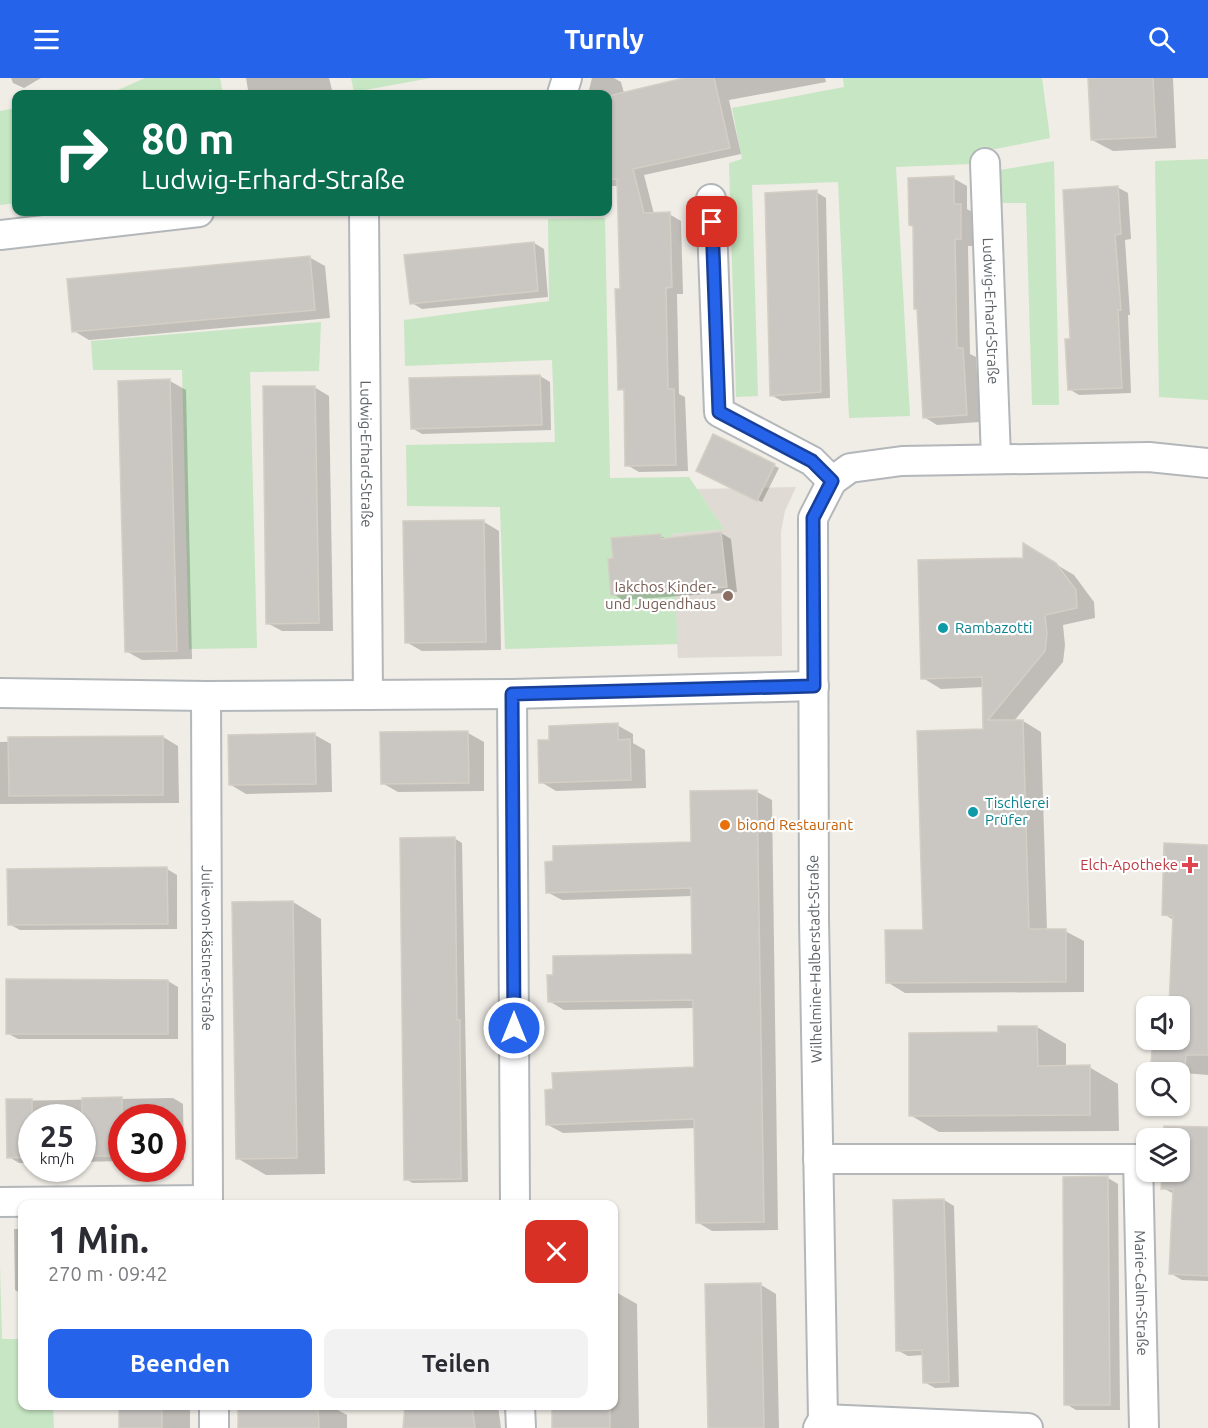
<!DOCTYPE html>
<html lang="de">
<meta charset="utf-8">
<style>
body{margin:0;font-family:Ubuntu,sans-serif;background:#f2f2f3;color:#2b2b33;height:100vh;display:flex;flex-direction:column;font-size:22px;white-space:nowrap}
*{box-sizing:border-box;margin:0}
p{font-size:20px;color:#7c7c81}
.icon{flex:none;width:33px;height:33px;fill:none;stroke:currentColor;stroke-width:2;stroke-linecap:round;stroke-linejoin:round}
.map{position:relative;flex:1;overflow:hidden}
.details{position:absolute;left:18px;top:1122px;width:600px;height:210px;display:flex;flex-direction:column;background:#fff;border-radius:12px;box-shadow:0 2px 4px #0004}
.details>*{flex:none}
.banner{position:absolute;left:12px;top:12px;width:600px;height:126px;border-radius:12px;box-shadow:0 2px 4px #0004;background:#0b6e4f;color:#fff;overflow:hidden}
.fabs{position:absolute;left:1136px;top:918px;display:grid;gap:12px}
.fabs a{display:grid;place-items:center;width:54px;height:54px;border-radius:12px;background:#fff;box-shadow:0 2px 4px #0004;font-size:30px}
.speed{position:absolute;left:18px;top:1026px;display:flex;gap:12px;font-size:30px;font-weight:700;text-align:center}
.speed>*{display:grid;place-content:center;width:78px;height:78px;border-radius:50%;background:#fff;box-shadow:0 2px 4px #0004;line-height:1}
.speed small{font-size:15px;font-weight:400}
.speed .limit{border:9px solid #d22;background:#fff;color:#111}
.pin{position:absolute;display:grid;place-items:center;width:51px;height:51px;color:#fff;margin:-26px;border-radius:12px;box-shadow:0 3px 9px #0006}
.me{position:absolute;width:66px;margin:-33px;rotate:0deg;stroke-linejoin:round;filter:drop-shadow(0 0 4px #0008)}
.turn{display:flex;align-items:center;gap:21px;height:126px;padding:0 30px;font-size:27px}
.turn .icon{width:78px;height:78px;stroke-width:2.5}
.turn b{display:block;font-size:42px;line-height:51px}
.round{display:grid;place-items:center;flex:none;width:63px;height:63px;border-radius:12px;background:#f2f2f3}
.summary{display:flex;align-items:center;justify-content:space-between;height:102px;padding:0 30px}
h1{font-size:36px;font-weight:700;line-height:45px}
.button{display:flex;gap:12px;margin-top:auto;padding:12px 30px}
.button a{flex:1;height:69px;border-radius:12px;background:#2563eb;color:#fff;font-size:24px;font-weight:700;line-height:69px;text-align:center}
.button a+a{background:#f2f2f3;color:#2b2b33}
header{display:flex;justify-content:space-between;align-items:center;height:78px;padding:0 30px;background:#2563eb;color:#fff;font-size:27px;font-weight:700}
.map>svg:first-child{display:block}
.education{fill:#dfdbd4}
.green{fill:#c7e6c3}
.shadow{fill:#0003}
.building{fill:#cac7c3;stroke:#d4cec4;stroke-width:1.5}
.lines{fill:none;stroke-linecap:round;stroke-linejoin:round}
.street-casing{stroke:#b3b7ba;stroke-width:32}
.street{stroke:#fff;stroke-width:28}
.route-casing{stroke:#184099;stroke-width:15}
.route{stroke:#2563eb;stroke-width:10}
.education-dot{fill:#8d6e63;stroke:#fff;stroke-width:2}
.culture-dot{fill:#0f9aa8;stroke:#fff;stroke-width:2}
.food-dot{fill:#e8710a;stroke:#fff;stroke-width:2}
.health-dot{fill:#e0444e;stroke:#fff;stroke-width:2}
.labels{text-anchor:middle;stroke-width:4.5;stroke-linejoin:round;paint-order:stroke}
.street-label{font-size:15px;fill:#5d6266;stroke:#fff}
.education-label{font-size:15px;fill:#785e54;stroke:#fff;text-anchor:end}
.culture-label{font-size:15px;fill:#0d838f;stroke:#fff;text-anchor:start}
.food-label{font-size:15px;fill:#c56008;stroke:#fff;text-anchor:start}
.health-label{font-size:15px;fill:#be3a42;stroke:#fff;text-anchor:end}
</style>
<header><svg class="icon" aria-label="menu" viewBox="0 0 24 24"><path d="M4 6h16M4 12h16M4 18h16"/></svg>Turnly<svg class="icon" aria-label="search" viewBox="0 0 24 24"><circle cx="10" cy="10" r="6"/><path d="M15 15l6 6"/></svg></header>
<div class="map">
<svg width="1208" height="1350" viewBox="0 0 1208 1350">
<rect width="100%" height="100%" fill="#f0ece6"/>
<path class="education" d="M796,409l-11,24 -4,21 1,124 -104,2 -7,-124 52,-6 -26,-39z"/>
<g class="green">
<path d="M145,0h75l3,16h-114z"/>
<path d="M351,0h80l-77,14z"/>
<path d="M843,0h199l8,60 -79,16v10l-75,3 14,249 -61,2 -11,-236 -86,3 6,211 -22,1 -7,-234 13,-4 -10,-51 112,-21z"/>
<path d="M16,30v95l-16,2v-94z"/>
<path d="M1208,81v241l-49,-3 -4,-236z"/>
<path d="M1054,83l5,244h-27l-6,-202h-25l-1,-33z"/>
<path d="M605,140l5,260 79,-1 35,52 -53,5 7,110 -173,5 -5,-142 -93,-1 -1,-61 149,-3 -3,-82 -147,6 -1,-46 145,-19 -1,-82z"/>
<path d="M321,244l-2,49 -69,1 7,276 -68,1 -7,-279h-89l-2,-29z"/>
<path d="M0,1188l2,73h20v67h31l1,22h-54z"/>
</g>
<g class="shadow">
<path d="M11,0h30l-17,10 -11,-5z"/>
<path d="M246,0h83l4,16h-77l-8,-4z"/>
<path d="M592,0h22l7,4 3,11 67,-15h134l1,4 -97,18 12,54 -97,21 10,39h15l12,7 2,73h-6l2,100 6,3 3,74 -49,1 -12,-7 -1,-73 -6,-3 1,-99 -2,-104h-11v-92h-20z"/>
<path d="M1089,0h84l3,70 -63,3 -21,-11z"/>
<path d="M953,100l14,8v23l7,4v33h-6l2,108 6,3 4,65 -43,3 -13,-8z"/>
<path d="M1117,109l11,6 3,46 -6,1 5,75h-2l3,78 -52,2 -10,-6 3,-49z"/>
<path d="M816,114l10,6 4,200 -48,3 -11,-6z"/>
<path d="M534,165l10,6 4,48 -126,12 -10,-6z"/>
<path d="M309,179l16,9 5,52 -241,22 -15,-9z"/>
<path d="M540,298l10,6 1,48 -129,4 -10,-6z"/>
<path d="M170,303l16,9 6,269 -50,1 -16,-9z"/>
<path d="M314,309l15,9 4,235h-51l-15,-8z"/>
<path d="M714,358l65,32 -17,34 -59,-29z"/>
<path d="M484,444l15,9 2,119 -79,1 -16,-9z"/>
<path d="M721,455l10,6 6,53 -114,8 -10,-6 47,-58 7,3z"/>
<path d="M1025,468l49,29 20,27 1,16 -32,7 2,20 -2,17 -49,59h9l18,11 6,199h18l19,10v51l-179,1 -18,-11 37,-50 61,-201 -2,-44 -42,2 -18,-11 101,-119z"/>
<path d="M617,647l16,9v9l12,7 1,38 -90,3 -15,-9 10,-41z"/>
<path d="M468,655l16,9v49l-86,1 -16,-9z"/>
<path d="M315,657l16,9 1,48 -86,2 -15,-9z"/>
<path d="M163,659l15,9 1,57 -179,1v-62z"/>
<path d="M757,714l15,8 6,430 -66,1 -15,-9 -1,-94 -133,5 -15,-8 147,-57 -1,-60 -130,2 -15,-9 145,-46 -1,-59 -131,4 -15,-8 145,-49 -1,-50z"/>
<path d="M454,760l8,5 6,339 -55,1 -8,-4z"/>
<path d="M1208,768v229l-36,-3 -19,-10 1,-22h25v-34h-8l4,-85 -11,-7z"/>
<path d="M167,791l10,6v54l-157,1 -11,-6z"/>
<path d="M293,824l28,17 4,255 -59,1 -29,-17z"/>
<path d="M168,903l10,6v52h-160l-11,-6z"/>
<path d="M1037,949l29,17v23h23l29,17 1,47 -180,1 -29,-17 90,-81v-6z"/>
<path d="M173,1020l10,6 1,56h-12v-42h-50v43l-40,1v-44h-50v45h-13l-10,-6 -1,-56z"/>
<path d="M1165,1049l43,2v152l-26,-1 -12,-7 4,-79 -11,-6v-16h16v-34h-14z"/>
<path d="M1108,1100l10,6 2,226h-44l-10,-6z"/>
<path d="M944,1122l10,6 5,181 -24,1 -11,-6v-27l-16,1 -11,-6z"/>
<path d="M14,1151h8v65l-7,-4z"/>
<path d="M761,1207l15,9 3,134h-69z"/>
<path d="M614,1213l23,13 2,124h-85l-1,-22h61z"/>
<rect x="121" y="1328" width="69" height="22"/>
<path d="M240,1328h90l17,9v13h-107z"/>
<path d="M407,1328h91l3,22h-97z"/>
</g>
<g class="building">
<path d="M684,0h30l16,70 -97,21 11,44 26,-1 2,75 -6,1 2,101h6l2,76 -51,1 -1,-77 -6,1 -1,-44 -2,-57h5l-3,-110 -9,1v-84z"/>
<path d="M1088,0h65l3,59 -65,3z"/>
<path d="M954,98v28h7v35h-6l2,109h6l4,67 -44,3 -6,-109h-3l-1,-83 -4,-1 -1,-47z"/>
<path d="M1118,108l3,48 -6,1 6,75h-3l4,78 -54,2 -3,-51h5l-7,-149z"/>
<path d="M817,112l4,202 -51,4 -5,-203z"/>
<path d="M534,164l4,49 -128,13 -6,-49z"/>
<path d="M310,178l5,54 -243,22 -5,-53z"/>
<path d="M540,297l2,50 -131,4 -2,-51z"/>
<path d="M170,301l7,272 -52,1 -7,-271z"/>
<path d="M263,308h52l4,237 -53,1z"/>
<path d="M713,356l62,30 -18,37 -61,-30z"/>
<path d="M484,442l2,122 -81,1 -2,-122z"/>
<path d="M721,454l6,55 -116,8 -3,-36 5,-1 -2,-20 50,-4v5z"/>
<path d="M1023,465l33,20 20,27 1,18 -32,7 2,19 -2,17 -57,69h35l6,209h37v53l-180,1 -1,-53h38l-6,-199 66,-2 -1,-52 -61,2 -3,-119 105,-2z"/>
<path d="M618,645v17l12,-1 1,41 -92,3 -1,-43h11v-14z"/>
<path d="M468,653l1,52 -88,1 -1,-52z"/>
<path d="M315,655l1,51 -87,1 -1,-50z"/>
<path d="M163,658v59l-154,1 -1,-59z"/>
<path d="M757,712l7,432 -68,1 -2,-104 -148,6 -1,-35 8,-1 -1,-16 142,-6 -1,-67 -145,2 -1,-27h6v-19l139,-2 -1,-66 -145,5 -1,-31 8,-1v-15l138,-4 -1,-51z"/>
<path d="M455,759l2,183h3l1,159 -57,1 -4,-342z"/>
<path d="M1164,765l44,2v210h-22l-1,10 -34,-3 2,-22h26v-34h-10l4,-90 -11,-1z"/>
<path d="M167,789l1,57 -160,1 -1,-56z"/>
<path d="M293,823l4,257 -61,1 -4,-257z"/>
<path d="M6,901l162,1v54h-162z"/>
<path d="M998,948h39l1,40 52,-1v50l-181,1v-83l89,-1z"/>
<path d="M122,1019v59h-40v-58z"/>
<path d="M6,1021h26v58l-25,1z"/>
<path d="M1164,1048l44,1v149l-39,-2 4,-85h-12l1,-17h17v-34h-16z"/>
<path d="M1108,1098l2,229h-46l-1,-228z"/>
<path d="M944,1121l5,183 -26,1 -1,-33 -26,1 -3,-151z"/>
<path d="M761,1205l3,145h-56l-3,-144z"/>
<rect x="119" y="1328" width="43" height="22"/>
<path d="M238,1328h80l1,22h-81z"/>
<path d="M405,1328h67l3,22h-72z"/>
<rect x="552" y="1328" width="58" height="22"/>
</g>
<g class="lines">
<g class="street-casing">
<g id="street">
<path d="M562,16l5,-16"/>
<path id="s1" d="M985,85l11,295"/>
<path d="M711,121l8,213 93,49 20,20"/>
<path id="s2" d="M364,134l4,483"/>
<path d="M0,157l199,-23"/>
<path d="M0,615l206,3 306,-2 302,-8"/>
<path d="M512,616l3,510"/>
<path id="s3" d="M206,618l2,508"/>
<path id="s4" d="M818,1081h320l6,269"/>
<path d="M0,1124l208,-2"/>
<path d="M214,1328v22"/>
<path d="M520,1328l1,22"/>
<path d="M823,1341l-9,-500 -1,-401 19,-37 18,-13 52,-7 247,-4 59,6"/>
<path d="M818,1350l5,-9 205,9"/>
</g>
</g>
<use href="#street" class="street"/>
</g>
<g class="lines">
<g class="route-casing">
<path id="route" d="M514,950l-2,-334 302,-8 -1,-168 19,-37 -20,-20 -93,-49 -7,-190"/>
</g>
<use href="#route" class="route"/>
</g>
<circle class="education-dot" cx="728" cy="518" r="6"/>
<g class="culture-dot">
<circle cx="943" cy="550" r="6"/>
<circle cx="973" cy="734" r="6"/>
</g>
<circle class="food-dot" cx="725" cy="747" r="6"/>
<path class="health-dot" d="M1187 778h6v6h6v6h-6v6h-6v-6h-6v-6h6z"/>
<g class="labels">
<g class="street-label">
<text dy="5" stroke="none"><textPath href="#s1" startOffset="148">Ludwig-Erhard-Straße</textPath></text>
<text dy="5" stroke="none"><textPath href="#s2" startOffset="242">Ludwig-Erhard-Straße</textPath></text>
<text dy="5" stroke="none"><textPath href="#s3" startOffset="252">Julie-von-Kästner-Straße</textPath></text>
<text transform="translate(815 881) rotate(-91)" y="5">Wilhelmine-Halberstadt-Straße</text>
<text dy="5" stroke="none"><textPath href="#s4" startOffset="454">Marie-Calm-Straße</textPath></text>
</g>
<g class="education-label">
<text x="716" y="514">Iakchos Kinder-<tspan x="716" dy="17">und Jugendhaus</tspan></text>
</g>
<g class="culture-label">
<text x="955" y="555">Rambazotti</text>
<text x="985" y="730">Tischlerei<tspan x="985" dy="17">Prüfer</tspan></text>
</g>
<g class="food-label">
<text x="737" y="752">biond Restaurant</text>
</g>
<g class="health-label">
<text x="1178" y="792">Elch-Apotheke</text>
</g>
</g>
</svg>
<div class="fabs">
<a><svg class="icon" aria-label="sound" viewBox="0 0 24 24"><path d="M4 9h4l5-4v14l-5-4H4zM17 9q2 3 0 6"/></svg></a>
<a><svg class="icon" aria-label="search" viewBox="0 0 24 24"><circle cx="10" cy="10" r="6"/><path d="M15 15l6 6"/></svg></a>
<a><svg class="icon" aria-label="layers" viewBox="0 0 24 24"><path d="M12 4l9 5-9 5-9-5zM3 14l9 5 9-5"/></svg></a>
</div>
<div class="speed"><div>25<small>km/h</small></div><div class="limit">30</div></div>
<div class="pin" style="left:712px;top:144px;background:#d93025"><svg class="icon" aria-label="arrive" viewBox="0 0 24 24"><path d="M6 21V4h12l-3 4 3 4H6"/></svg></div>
<svg class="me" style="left:514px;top:950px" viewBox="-20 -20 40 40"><circle r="17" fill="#2563eb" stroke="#fff" stroke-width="3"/><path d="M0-11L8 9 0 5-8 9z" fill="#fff"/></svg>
<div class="banner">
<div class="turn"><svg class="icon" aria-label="right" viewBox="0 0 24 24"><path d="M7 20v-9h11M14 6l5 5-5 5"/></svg><div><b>80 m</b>Ludwig-Erhard-Straße</div></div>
</div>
<section class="details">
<div class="summary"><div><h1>1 Min.</h1><p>270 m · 09:42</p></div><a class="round" style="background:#d93025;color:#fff"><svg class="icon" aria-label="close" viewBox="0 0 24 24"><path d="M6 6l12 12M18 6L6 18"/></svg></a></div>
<div class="button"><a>Beenden</a><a>Teilen</a></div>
</section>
</div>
